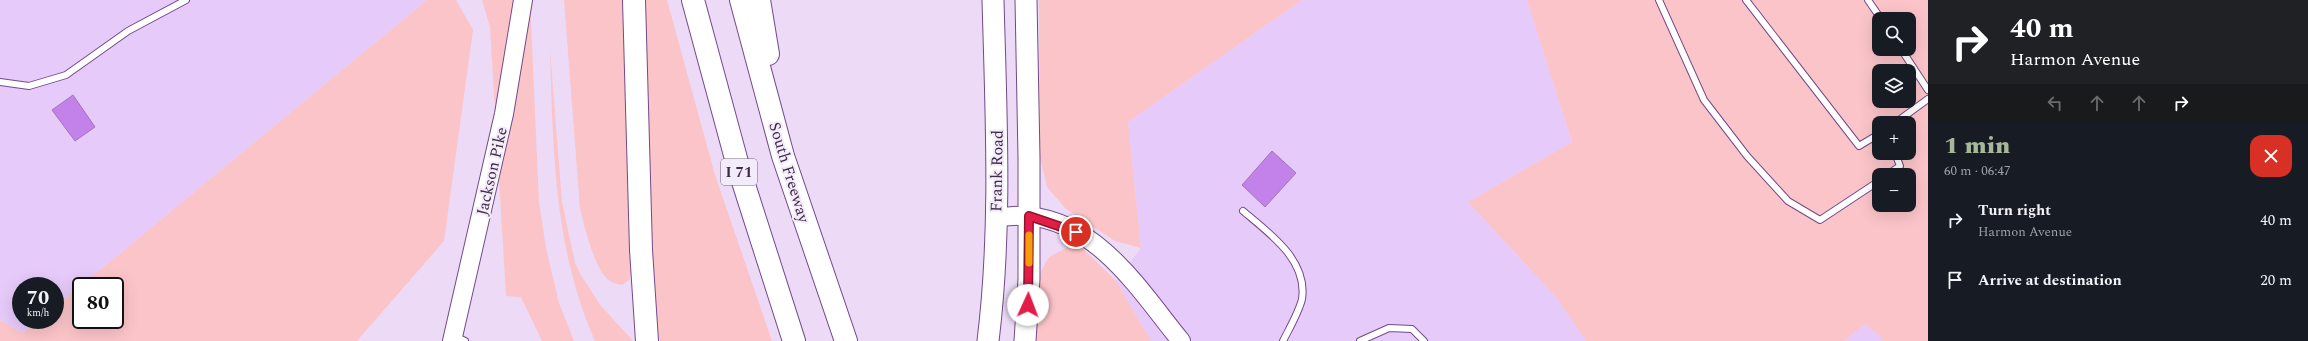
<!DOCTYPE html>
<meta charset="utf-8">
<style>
body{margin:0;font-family:Spectral,serif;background:#20242c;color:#f1f3f6;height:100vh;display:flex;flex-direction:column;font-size:15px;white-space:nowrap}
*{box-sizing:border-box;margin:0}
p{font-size:13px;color:#9ea1a6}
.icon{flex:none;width:22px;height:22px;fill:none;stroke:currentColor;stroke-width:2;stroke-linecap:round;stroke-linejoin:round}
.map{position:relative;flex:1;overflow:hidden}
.details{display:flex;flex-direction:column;background:#171b24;width:380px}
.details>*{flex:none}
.guide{background:#202124;color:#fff;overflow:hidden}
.fabs{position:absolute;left:1872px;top:12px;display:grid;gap:8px}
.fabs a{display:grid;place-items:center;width:44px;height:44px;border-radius:8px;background:#171b24;box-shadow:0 4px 16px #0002;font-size:20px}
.speed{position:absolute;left:12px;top:277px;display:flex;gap:8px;font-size:20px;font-weight:700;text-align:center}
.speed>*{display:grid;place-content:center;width:52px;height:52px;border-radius:50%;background:#171b24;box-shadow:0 4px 16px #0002;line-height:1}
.speed small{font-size:10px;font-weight:400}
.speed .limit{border:2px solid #111;border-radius:6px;background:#fff;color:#111}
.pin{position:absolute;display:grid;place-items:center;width:34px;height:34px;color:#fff;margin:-17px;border:2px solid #fff;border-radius:50%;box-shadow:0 1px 4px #0007}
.me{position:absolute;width:44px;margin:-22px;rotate:2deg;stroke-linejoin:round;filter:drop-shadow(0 0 3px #0008)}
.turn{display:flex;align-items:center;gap:14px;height:84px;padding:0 16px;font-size:18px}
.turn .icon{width:52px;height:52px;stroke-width:2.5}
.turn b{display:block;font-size:28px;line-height:34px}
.lanes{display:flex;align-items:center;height:38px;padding:0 16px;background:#0003;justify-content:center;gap:20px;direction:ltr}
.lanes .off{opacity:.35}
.round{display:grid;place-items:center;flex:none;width:42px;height:42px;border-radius:12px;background:#20242c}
.head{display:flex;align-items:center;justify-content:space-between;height:68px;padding:0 16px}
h1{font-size:24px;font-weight:800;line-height:30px;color:#a6b899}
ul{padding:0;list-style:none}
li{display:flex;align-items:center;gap:12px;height:60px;padding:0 16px}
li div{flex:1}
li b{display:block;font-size:15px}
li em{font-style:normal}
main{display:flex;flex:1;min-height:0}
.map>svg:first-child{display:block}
.built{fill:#e6caf9}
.green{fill:#fbc4c9;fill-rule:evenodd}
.building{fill:#c382e9;stroke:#a076b9}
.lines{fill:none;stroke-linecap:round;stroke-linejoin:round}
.service-casing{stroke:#724a89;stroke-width:8}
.secondary-casing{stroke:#724a89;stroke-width:20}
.trunk-casing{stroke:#724a89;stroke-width:23}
.motorway-casing{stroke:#724a89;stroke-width:24}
.service{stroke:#fff;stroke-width:6}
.secondary{stroke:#fff;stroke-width:18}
.trunk{stroke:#fff;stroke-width:21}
.motorway{stroke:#fff;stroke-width:22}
.route-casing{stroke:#92132f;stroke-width:10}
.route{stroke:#e11d48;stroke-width:7}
.slow{stroke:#f59e0b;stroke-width:7}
.labels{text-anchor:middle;stroke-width:4;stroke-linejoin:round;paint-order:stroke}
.shield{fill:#f4ebfa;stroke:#74657d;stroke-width:1}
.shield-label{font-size:15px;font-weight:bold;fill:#3d2b48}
.street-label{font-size:16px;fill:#3d2b48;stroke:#f4ebfa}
</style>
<main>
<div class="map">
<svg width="1928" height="341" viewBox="0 0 1928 341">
<rect width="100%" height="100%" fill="#ecdaf7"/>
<g class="built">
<path d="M0,0h427l-372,307v-21h-34v34h18l-16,13 -23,-13z"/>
<path d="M1302,0h225l45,142 -104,60 88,95 30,44h-435l-35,-60 25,-33 -13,-126z"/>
<path d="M1865,324l20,17h-41z"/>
</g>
<g class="green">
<path d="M427,0h29l17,30 -29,211 -87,100h-357v-21l23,13 16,-13h16v-13zM81,286h34v34h-34z"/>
<path d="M482,0h48l9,202 7,46 13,55 15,38h-32l-21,-44 -15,-1 -16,-269z"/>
<path d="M564,0h59l9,268 -3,12 -7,5c-7,-1 -13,-3 -18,-10 -11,-13 -20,-50 -24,-67z"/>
<path d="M643,0h24l48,175 57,166h-112l-5,-8z"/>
<path d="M1039,0h263l-174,122 13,126 -26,-7 -49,-32 -19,-22 -7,-30z"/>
<path d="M1527,0h401v341h-43l-20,-17 -21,17h-258l-30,-44 -88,-95 104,-60zM1879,19h30v30h-30zM1879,71h30v30h-30zM1879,123h30v30h-30zM1879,175h30v30h-30z"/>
<path d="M550,50l12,152 13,61 7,14 19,29 32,35h-38c-41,-93 -42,-191 -45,-291z"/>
<path d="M1068,247l14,1 34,33 35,60h-117l7,-70 8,-14z"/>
</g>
<g class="building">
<path d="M73,95l22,32 -20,14 -23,-31z"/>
<path d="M1272,151l24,22 -31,34 -23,-22z"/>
</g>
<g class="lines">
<g class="service-casing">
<g id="service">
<path d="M1659,0l45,100 43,56 41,45 32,19 59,-39"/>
<path d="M1746,0l113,146 20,-12"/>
<path d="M1868,0l13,19"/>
<path d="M1901,49l27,41"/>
<path d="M0,82l29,4 37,-11 62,-44 58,-31"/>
<path d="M1895,123l33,-24"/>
<path d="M1887,175l13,-9 -5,-13"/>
<path d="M1243,211c26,22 65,49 59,88 -3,13 -13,30 -19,42"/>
<path d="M454,336l11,5"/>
<path d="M1360,341l29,-13 23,1 12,12"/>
</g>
</g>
<g class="secondary-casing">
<g id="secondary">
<path d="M995,217c11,0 23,-2 34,-1 71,8 111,75 152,125"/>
<path d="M452,341l52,-227 19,-114"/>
</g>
</g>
<g class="trunk-casing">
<g id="trunk">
<path d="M988,341c14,-113 8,-228 5,-341"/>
<path d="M1025,341l4,-62v-121l-3,-158"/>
</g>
</g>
<g class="motorway-casing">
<g id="motorway">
<path d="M634,0l7,250 6,91"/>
<path d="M693,0l45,166 56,175"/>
<path d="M741,0l42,156 63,185"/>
<path d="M759,0l9,54"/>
</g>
</g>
<use href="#service" class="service"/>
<use href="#secondary" class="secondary"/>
<use href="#trunk" class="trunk"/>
<use href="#motorway" class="motorway"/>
</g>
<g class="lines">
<g class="route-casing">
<path id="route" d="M1028,305l1,-89 47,16"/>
</g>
<use href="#route" class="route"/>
<path class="slow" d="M1029,235v28"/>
</g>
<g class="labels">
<rect class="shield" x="721" y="159" width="36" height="26" rx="3"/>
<g class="shield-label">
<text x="739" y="177">I 71</text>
</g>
<g class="street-label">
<text transform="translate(491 171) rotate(-77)" y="6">Jackson Pike</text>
<text transform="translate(996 171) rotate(-89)" y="6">Frank Road</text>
<text transform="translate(790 172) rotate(73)" y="6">South Freeway</text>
</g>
</g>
</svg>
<div class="fabs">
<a><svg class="icon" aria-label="search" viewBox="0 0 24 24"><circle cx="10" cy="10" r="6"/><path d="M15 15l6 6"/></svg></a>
<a><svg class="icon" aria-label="layers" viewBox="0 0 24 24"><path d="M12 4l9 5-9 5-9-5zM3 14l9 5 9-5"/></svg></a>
<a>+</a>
<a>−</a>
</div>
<div class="speed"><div>70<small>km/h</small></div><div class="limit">80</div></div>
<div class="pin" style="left:1076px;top:232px;background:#d93025"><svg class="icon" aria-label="arrive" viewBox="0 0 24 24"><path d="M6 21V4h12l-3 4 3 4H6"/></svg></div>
<svg class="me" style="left:1028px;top:305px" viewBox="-20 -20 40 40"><circle r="19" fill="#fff"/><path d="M0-13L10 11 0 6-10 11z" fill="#e11d48"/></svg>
</div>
<section class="details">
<div class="guide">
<div class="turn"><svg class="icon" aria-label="right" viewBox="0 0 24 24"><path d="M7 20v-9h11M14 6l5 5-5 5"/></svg><div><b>40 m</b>Harmon Avenue</div></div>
<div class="lanes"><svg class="icon off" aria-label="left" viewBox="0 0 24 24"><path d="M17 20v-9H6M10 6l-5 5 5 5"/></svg><svg class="icon off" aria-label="ahead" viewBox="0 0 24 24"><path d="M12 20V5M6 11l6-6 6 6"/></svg><svg class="icon off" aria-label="ahead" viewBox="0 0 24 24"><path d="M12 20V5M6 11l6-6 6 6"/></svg><svg class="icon" aria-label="right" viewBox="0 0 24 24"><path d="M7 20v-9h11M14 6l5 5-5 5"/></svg></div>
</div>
<div class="head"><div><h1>1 min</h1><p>60 m · 06:47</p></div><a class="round" style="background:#d93025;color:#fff"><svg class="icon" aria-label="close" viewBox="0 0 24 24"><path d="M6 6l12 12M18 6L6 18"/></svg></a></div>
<ul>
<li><svg class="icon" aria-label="right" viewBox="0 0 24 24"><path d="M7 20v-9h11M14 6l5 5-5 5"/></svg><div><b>Turn right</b><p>Harmon Avenue</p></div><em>40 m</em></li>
<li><svg class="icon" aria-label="arrive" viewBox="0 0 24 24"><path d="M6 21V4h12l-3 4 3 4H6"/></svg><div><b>Arrive at destination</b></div><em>20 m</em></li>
</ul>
</section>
</main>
